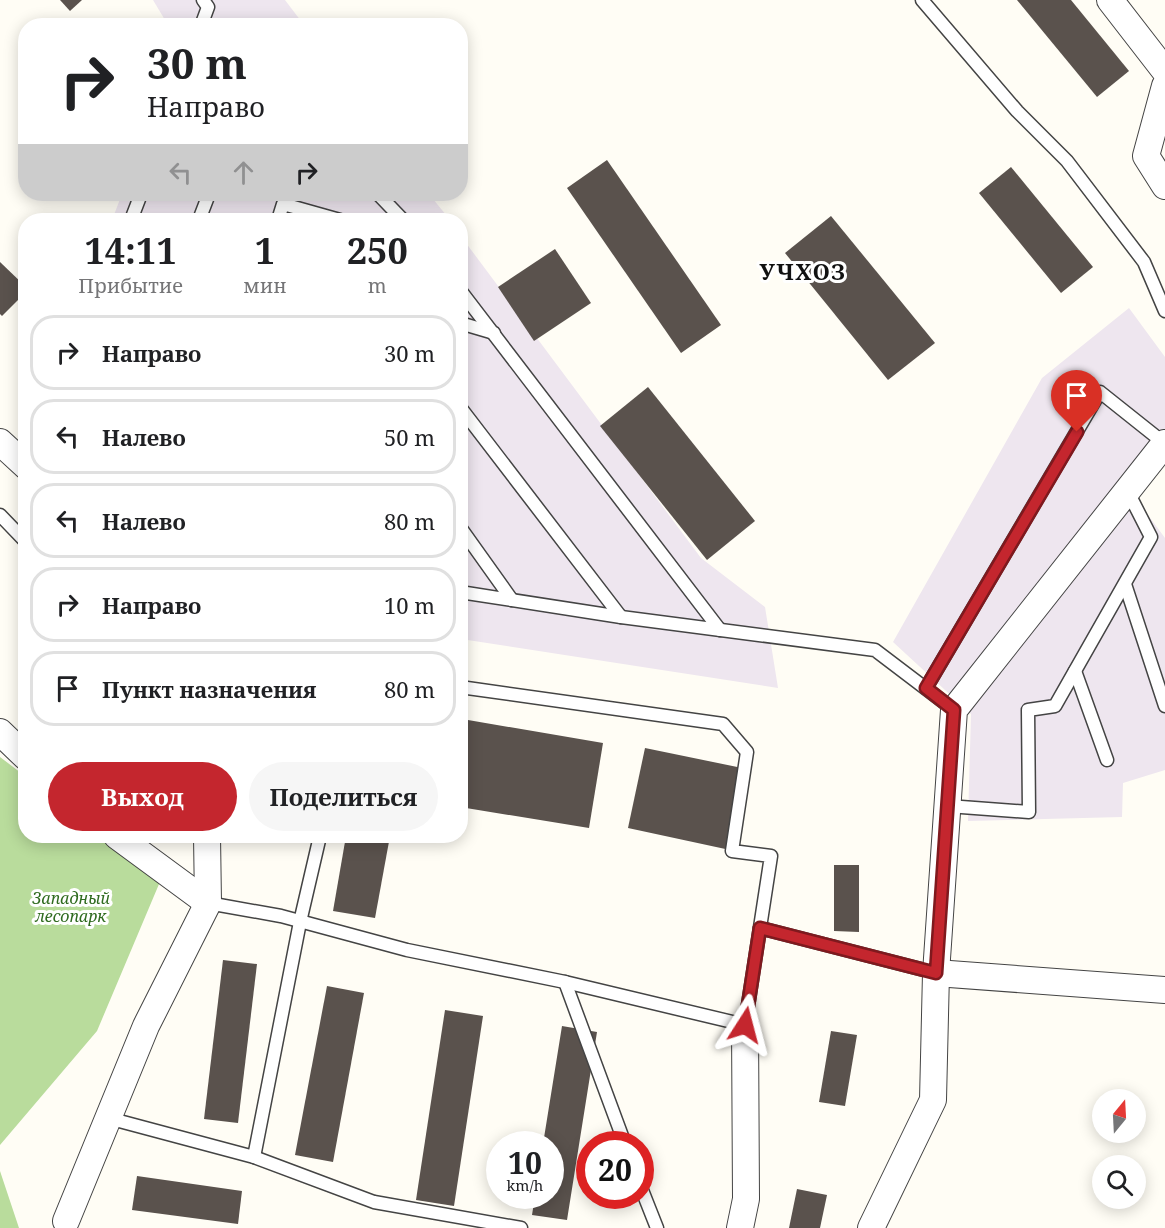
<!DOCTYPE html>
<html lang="ru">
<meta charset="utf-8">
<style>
body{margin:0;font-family:"Noto Serif",serif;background:#f6f6f6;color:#202124;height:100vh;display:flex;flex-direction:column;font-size:22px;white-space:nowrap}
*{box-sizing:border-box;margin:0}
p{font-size:20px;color:#757577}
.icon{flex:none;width:33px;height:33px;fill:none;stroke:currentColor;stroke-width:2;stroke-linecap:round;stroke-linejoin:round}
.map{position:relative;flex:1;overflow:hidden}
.side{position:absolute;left:18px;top:213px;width:450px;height:630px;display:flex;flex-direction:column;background:#fff;border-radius:24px;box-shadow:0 3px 15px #0003}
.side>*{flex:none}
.top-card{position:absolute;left:18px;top:18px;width:450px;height:183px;border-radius:24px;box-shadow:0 3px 15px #0003;background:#fff;color:#202124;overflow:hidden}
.needle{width:39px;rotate:18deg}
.buttons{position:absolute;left:1092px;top:1089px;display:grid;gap:12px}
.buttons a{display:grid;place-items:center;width:54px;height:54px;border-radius:50%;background:#fff;box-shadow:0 3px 15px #0003;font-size:30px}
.speed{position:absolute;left:486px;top:1131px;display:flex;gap:12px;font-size:30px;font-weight:700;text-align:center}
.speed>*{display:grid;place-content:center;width:78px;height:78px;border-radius:50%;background:#fff;box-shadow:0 3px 15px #0003;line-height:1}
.speed small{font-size:15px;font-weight:400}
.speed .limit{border:9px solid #d22;background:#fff;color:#111}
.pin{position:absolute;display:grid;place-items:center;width:51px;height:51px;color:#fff;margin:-62px -26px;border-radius:50% 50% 50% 0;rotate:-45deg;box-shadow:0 0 6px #0007}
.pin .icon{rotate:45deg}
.me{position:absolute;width:66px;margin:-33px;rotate:9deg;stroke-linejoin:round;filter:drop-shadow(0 0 4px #0008)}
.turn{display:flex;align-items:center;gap:21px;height:126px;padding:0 30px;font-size:27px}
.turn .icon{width:78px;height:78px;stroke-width:2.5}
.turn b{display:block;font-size:42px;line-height:51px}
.lanes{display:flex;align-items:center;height:57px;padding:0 30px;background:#0003;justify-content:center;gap:30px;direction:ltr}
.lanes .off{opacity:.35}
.eta{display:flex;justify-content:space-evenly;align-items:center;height:102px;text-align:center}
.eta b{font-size:36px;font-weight:700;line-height:42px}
.cta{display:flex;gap:12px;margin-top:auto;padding:12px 30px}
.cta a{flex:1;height:69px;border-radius:36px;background:#c4262e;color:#fff;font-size:24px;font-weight:700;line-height:69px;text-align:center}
.cta a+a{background:#f6f6f6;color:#202124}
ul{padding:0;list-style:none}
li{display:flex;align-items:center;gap:18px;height:75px;margin:0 12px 9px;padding:0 18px;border:3px solid #e0e0e0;border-radius:24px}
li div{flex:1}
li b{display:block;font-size:22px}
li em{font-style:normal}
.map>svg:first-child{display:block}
.industrial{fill:#eee6ef}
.forest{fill:#b9dc9c}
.building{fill:#5a524d}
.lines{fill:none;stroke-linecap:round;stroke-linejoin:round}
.service-casing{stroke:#444;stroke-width:15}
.minor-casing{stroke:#444;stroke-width:28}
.service{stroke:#fff;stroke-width:12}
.minor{stroke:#fff;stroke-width:26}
.route-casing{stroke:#7f191e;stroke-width:15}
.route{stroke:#c4262e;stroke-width:10}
.labels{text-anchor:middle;stroke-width:6;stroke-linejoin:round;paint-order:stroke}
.park-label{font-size:16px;font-style:italic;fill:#2f6b1f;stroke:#fff}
.district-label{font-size:22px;font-weight:bold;letter-spacing:1.5px;fill:#111;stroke:#fff}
</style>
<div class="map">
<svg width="1165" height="1228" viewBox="0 0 1165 1228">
<rect width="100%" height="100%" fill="#fffdf5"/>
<g class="industrial">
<path d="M153,0h132l19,25h-136z"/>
<path d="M122,194h307l21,26h-338z"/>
<path d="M460,235l241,323 64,49 13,81 -317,-49z"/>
<path d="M1129,308l36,49v104l-31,35 31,42v232l-42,13 -1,34 -154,4 3,-107 -78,-72 149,-264z"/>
</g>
<g class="forest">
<path d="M0,757l25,19 1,60h81l55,41 -65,154 -97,114z"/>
<path d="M0,1171l19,57h-19z"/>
</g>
<g class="building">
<path d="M60,0h22l-12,11z"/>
<path d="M1017,0h54l58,71 -32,26z"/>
<path d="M607,160l114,165 -40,28 -114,-165z"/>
<path d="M1011,167l82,100 -32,26 -82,-100z"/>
<path d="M831,216l104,127 -47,37 -103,-127z"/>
<path d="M555,249l36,54 -57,38 -36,-54z"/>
<path d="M0,262l26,25v5l-24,24 -2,-2z"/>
<path d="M648,387l107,134 -48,39 -107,-134z"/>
<path d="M468,720l135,23 -14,85 -129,-21v-38z"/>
<path d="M645,748l102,21 -17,81 -102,-22z"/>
<path d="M346,836h44l-15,82 -42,-7z"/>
<path d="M834,865h25v67l-25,-1z"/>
<path d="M223,960l34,4 -19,159 -34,-4z"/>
<path d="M327,986l37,7 -31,169 -38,-7z"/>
<path d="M445,1010l38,6 -29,190 -38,-6z"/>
<path d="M562,1026l35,6 -30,188 -35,-5 3,-19h15v-52h-7z"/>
<path d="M831,1031l26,4 -12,71 -26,-4z"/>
<path d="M137,1176l105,15 -4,33 -106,-14z"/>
<path d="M797,1189l30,6 -7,33h-31z"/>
</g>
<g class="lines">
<g class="service-casing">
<g id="service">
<path d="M922,0l95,111 50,50 77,101 21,49"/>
<path d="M201,26l7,-19 -5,-7"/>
<path d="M378,194l25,26"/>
<path d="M131,220l10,-26"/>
<path d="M199,220l10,-26"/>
<path d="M278,220l5,-16 57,16"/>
<path d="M460,290l260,340"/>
<path d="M460,323l34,10"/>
<path d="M460,407l161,210"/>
<path d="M0,515l26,27"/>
<path d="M460,527l52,73"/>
<path d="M1125,584l40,122"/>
<path d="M460,592l161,25 254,33 79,60"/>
<path d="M1075,671l32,89"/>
<path d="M926,688l174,-296 64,51"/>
<path d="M948,806l81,6 -1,-102 27,-4 96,-169 -24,-47"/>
<path d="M208,903l73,13 126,34 158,32 180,43 26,-169 -39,-5 15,-99 -24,-28 -263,-37"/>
<path d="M760,928l176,45"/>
<path d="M565,982l60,162"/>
<path d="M108,1118l146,39 46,-235 20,-86"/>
<path d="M254,1157l120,45 147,26"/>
<path d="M640,1185l17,43"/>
</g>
</g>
<g class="minor-casing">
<g id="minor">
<path d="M1110,0l55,71"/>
<path d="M1165,86l-19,70 19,30"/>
<path d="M0,442l26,24"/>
<path d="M0,732l26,25"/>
<path d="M117,836l91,67"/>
<path d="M936,973l229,17"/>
<path d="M66,1221l80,-195 62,-123 -1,-67"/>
<path d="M740,1228l6,-29 -1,-174"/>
<path d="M871,1228l62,-128 3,-127 18,-263 211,-267"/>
</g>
</g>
<use href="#service" class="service"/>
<use href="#minor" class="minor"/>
</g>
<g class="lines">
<g class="route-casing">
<path id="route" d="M745,1025l15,-97 176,45 18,-263 -28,-22 151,-256"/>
</g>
<use href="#route" class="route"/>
</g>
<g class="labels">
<g class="park-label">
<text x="71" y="904">Западный<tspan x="71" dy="18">лесопарк</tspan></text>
</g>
<g class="district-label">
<text x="803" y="280">УЧХОЗ</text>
</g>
</g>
</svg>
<div class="buttons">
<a><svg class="needle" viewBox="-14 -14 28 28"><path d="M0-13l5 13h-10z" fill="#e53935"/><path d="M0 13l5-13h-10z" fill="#757577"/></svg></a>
<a><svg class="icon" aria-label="search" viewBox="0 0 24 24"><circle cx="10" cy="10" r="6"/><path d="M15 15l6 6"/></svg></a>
</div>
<div class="speed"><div>10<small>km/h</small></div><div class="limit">20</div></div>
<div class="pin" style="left:1077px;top:432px;background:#d93025"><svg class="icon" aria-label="arrive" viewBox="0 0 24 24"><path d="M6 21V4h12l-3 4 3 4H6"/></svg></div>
<svg class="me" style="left:745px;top:1025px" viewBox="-20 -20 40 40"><path d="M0-17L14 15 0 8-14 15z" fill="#c4262e" stroke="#fff" stroke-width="4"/></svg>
<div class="top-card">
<div class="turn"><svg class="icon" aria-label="right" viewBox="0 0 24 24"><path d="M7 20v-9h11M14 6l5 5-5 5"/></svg><div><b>30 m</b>Направо</div></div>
<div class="lanes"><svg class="icon off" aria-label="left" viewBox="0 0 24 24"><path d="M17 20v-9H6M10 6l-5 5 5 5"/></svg><svg class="icon off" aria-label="ahead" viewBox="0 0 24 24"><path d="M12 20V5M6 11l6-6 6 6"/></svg><svg class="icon" aria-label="right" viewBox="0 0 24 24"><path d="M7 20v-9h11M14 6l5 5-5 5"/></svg></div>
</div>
<section class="side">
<div class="eta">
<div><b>14:11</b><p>Прибытие</p></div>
<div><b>1</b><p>мин</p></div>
<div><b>250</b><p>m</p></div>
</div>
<ul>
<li><svg class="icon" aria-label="right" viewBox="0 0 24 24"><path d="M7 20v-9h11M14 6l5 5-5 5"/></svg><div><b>Направо</b></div><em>30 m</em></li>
<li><svg class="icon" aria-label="left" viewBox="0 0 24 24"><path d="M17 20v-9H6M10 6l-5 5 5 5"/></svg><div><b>Налево</b></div><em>50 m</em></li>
<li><svg class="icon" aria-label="left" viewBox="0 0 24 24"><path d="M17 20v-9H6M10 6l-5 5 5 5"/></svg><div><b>Налево</b></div><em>80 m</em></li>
<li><svg class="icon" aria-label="right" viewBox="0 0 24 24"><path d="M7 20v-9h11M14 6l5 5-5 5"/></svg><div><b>Направо</b></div><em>10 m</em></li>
<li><svg class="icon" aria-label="arrive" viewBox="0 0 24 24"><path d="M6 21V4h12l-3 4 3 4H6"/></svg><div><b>Пункт назначения</b></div><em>80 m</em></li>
</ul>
<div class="cta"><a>Выход</a><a>Поделиться</a></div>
</section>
</div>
